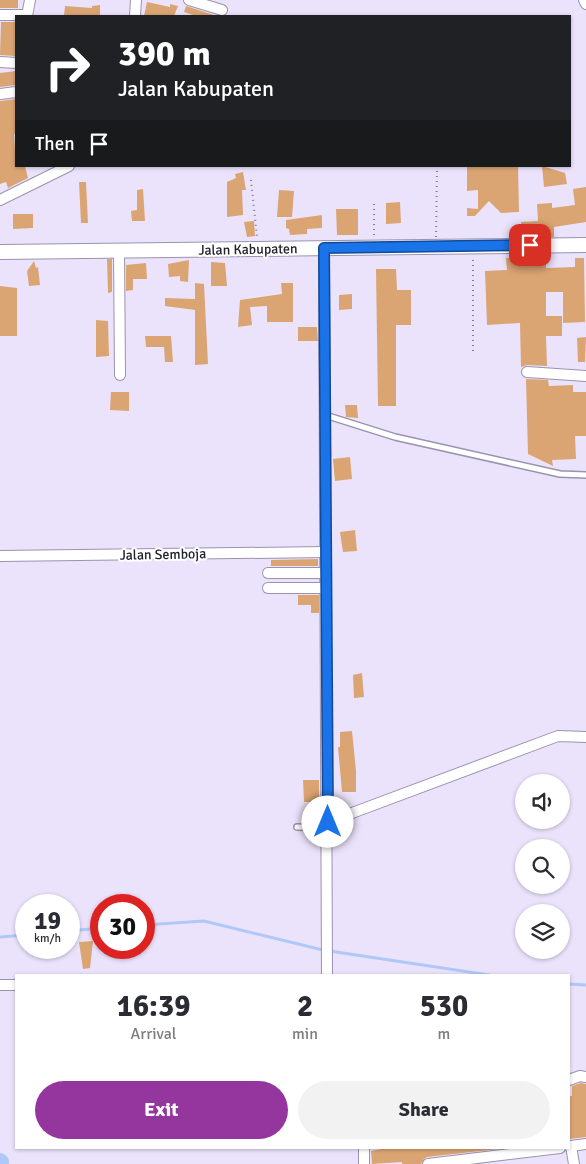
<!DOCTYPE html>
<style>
body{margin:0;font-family:Signika,sans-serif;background:#f2f2f3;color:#2b2b33;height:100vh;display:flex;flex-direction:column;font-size:19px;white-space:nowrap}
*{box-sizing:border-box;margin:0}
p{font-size:16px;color:#7c7c81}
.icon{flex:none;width:28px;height:28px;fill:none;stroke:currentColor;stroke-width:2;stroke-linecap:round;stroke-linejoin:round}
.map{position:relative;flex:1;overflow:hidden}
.panel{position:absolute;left:15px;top:974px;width:555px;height:175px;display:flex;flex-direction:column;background:#fff;border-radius:0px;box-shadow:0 1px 4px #0004}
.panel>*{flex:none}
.banner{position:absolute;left:15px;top:15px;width:556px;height:152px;border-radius:0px;box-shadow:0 1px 4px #0004;background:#202124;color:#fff;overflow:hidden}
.buttons{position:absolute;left:515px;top:774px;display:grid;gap:10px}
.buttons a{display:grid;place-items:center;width:55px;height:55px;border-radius:50%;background:#fff;box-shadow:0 1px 4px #0004;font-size:25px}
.speed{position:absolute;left:15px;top:894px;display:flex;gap:10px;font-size:25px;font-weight:700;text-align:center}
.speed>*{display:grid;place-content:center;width:65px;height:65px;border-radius:50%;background:#fff;box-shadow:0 1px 4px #0004;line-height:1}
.speed small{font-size:12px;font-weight:400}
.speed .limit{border:8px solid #d22;background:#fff;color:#111}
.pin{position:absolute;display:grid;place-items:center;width:42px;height:42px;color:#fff;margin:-21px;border-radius:10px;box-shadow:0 2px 8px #0006}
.me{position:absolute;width:55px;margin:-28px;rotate:0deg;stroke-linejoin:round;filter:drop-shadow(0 0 4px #0008)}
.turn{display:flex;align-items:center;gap:18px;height:105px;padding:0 20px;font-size:22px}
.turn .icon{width:65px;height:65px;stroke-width:2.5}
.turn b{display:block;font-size:35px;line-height:42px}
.then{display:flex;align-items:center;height:48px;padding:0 20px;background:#0003;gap:10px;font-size:19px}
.eta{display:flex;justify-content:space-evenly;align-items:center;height:85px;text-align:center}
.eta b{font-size:30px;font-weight:700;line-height:35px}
.cta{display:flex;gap:10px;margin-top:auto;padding:10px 20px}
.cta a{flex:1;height:58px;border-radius:30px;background:#95369e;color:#fff;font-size:20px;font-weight:700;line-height:58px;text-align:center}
.cta a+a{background:#f2f2f3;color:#2b2b33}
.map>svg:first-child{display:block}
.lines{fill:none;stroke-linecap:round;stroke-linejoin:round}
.stream{stroke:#b0c8f8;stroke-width:3}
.river{stroke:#b0c8f8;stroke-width:18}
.building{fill:#dba473}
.lane-casing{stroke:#9b92af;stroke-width:8}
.street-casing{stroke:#9b92af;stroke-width:12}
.secondary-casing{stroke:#9b92af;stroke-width:16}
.path{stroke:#817c8e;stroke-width:2;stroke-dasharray:1 4;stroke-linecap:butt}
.lane{stroke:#fff;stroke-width:5}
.street{stroke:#fff;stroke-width:10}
.secondary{stroke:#fff;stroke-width:14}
.route-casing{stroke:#114b97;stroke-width:12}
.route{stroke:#1a73e8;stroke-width:9}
.labels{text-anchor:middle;stroke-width:4;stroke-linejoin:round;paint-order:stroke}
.street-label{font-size:14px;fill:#24212c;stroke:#fff}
</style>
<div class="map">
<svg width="586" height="1164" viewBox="0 0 586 1164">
<rect width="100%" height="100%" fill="#ebe3fc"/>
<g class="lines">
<g class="stream">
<path d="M144,925l60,-4 119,29 166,25"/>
<path d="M69,931l32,-3"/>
<path d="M0,937l26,-2"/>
<path d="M569,984l17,1"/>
</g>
<path class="river" d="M0,1162v2"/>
</g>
<g class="building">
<rect x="0" y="0" width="18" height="8"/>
<path d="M147,2l23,5v-3l8,2 -4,10h-30z"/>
<path d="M100,5v11h-36l1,-10 27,2v-2z"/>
<path d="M186,6l31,10h-21l-12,-4z"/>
<path d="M1,22h15l-1,34 -15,-1z"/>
<path d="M16,71v14l-16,2v-14z"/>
<path d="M16,99v35h-2l2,32h9l3,12 -20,10 -2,-6 -6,2v-83z"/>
<path d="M467,166h51l1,46 -18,1 -12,-12 -14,15h-8v-8l11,1v-19l-11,1z"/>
<path d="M542,166l23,7 2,11 -23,3z"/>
<path d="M243,172l3,18h-4l1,25 -16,2v-35l9,-4 -1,-4z"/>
<path d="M79,182h7l2,41h-7z"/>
<path d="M586,187v35l-32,5v10h-31l-2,-15 17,-1 -1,-17 15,-1v5l23,-3 -2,-16z"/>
<path d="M143,189l2,32h-13l-1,-10 6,-1v-20z"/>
<path d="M279,190l15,1 -2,26h-15z"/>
<path d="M400,202l1,21 -15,1v-21z"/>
<path d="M336,209h22v26h-21z"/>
<path d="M13,214h20v14l-20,1z"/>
<path d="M322,215v13l-15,1v5l-17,1 -1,-6 -3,-1v-8z"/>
<path d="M254,221l1,15 -8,1 -3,-15z"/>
<path d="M534,256h12v12l29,-1v-9h9l1,64 -22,1v-31h-17v24h16v20h-16l1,30 -20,-1 -6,2 -1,-44 -33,2 -2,-54 22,-1 -1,-12z"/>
<path d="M107,259h5v33l-4,1z"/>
<path d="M189,260l-1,22 -8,-1v-5l-11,1 -1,-13z"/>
<path d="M34,261l2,7 2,-1 2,18 -11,1 -2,-15z"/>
<path d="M211,262l14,1 2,23h-16z"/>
<path d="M146,263l1,16h-14v11l-7,1v-26z"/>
<path d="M376,269h20l1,21h14v35h-15v81h-18z"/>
<path d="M195,283l9,1 4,80 -13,1v-55l-30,-4v-8l30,1z"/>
<path d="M281,283h12v39h-26v-16l-17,1 2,18 -14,2 2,-27 42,-6z"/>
<path d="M0,286l17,2v48h-17z"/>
<path d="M352,294v15l-13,1v-15z"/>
<path d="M96,320l12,1 1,35 -13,1z"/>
<path d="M298,327h19l1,14h-20z"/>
<path d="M145,336h26l2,26h-8l-1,-15h-18z"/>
<path d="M586,337l-1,25h-7l-1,-24z"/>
<path d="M526,379l22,1 1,6 24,-1v7h13v44h-11l1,23 -24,1 1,6 -25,-12z"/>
<path d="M111,392h18v19l-19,-1z"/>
<path d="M345,405h12l1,13 -12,-1z"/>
<path d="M350,457l2,22 -17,2 -2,-22z"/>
<path d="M355,530l2,21 -14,1 -3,-20z"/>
<path d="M318,559v7h-47v-6z"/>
<path d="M298,595h21v18h-8v-8h-13z"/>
<path d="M362,673l2,24 -10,1 -1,-23z"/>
<path d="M352,731l4,40v21h-14l-4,-45h2v-15z"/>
<path d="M303,780h16v22h-15z"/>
<path d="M93,941l-3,27 -7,1 -4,-27z"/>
<path d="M581,1083l5,1v53l-17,2v-43h3v-10z"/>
<path d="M386,1148h121l-80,9 -3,2 -3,5h-19v-2l-30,2 -1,-13z"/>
</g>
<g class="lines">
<g class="lane-casing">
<g id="lane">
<path d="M325,415l70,22 165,37 26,1"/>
<path d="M297,827l30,1"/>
</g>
</g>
<g class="street-casing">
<g id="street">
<path d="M189,0l33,10"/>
<path d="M584,0l2,4"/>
<path d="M0,15h27"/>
<path d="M27,16l3,-16"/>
<path d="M135,16l1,-16"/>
<path d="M0,62l16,1"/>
<path d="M0,94l16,-2"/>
<path d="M0,200l69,-34"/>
<path d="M324,249l3,726"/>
<path d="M119,251l1,124"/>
<path d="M527,372l59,4"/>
<path d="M0,556l326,-4"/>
<path d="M268,573h58"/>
<path d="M268,588h58"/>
<path d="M328,822l230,-86 28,1"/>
<path d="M0,985h16"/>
<path d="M569,1080l11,-4 6,1"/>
<path d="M569,1146h2l3,18"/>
<path d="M571,1146l15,-2"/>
<path d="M364,1164v-16"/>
<path d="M428,1164l132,-16"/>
</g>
</g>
<g class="secondary-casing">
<path id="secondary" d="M0,252l586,-7"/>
</g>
<g class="path">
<path d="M251,180l6,57"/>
<path d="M374,204v31"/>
<path d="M436,237l1,-68"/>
<path d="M473,351v-94"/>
</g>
<use href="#lane" class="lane"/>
<use href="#street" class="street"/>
<use href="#secondary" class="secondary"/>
</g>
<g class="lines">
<g class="route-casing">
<path id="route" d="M328,822l-4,-574 206,-3"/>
</g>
<use href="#route" class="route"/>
</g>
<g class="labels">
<g class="street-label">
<text transform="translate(248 249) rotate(-1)" y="5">Jalan Kabupaten</text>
<text transform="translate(163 554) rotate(-1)" y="5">Jalan Semboja</text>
</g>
</g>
</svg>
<div class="buttons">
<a><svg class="icon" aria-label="sound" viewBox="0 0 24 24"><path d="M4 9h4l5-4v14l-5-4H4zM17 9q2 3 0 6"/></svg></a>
<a><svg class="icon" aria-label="search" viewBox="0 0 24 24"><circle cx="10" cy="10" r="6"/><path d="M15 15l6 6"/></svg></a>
<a><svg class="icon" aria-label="layers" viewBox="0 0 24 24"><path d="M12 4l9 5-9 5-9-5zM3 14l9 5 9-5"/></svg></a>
</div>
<div class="speed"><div>19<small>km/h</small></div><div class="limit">30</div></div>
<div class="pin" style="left:530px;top:245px;background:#d93025"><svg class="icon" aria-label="arrive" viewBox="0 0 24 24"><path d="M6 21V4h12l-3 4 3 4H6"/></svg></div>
<svg class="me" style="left:328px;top:822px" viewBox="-20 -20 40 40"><circle r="19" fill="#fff"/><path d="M0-13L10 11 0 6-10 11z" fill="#1a73e8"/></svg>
<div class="banner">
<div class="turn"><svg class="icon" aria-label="right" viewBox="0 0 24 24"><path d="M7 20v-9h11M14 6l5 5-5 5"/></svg><div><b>390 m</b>Jalan Kabupaten</div></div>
<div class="then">Then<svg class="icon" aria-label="arrive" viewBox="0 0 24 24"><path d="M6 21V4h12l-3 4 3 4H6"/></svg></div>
</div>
<section class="panel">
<div class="eta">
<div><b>16:39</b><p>Arrival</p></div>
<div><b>2</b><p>min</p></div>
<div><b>530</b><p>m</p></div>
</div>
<div class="cta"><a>Exit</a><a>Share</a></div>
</section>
</div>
